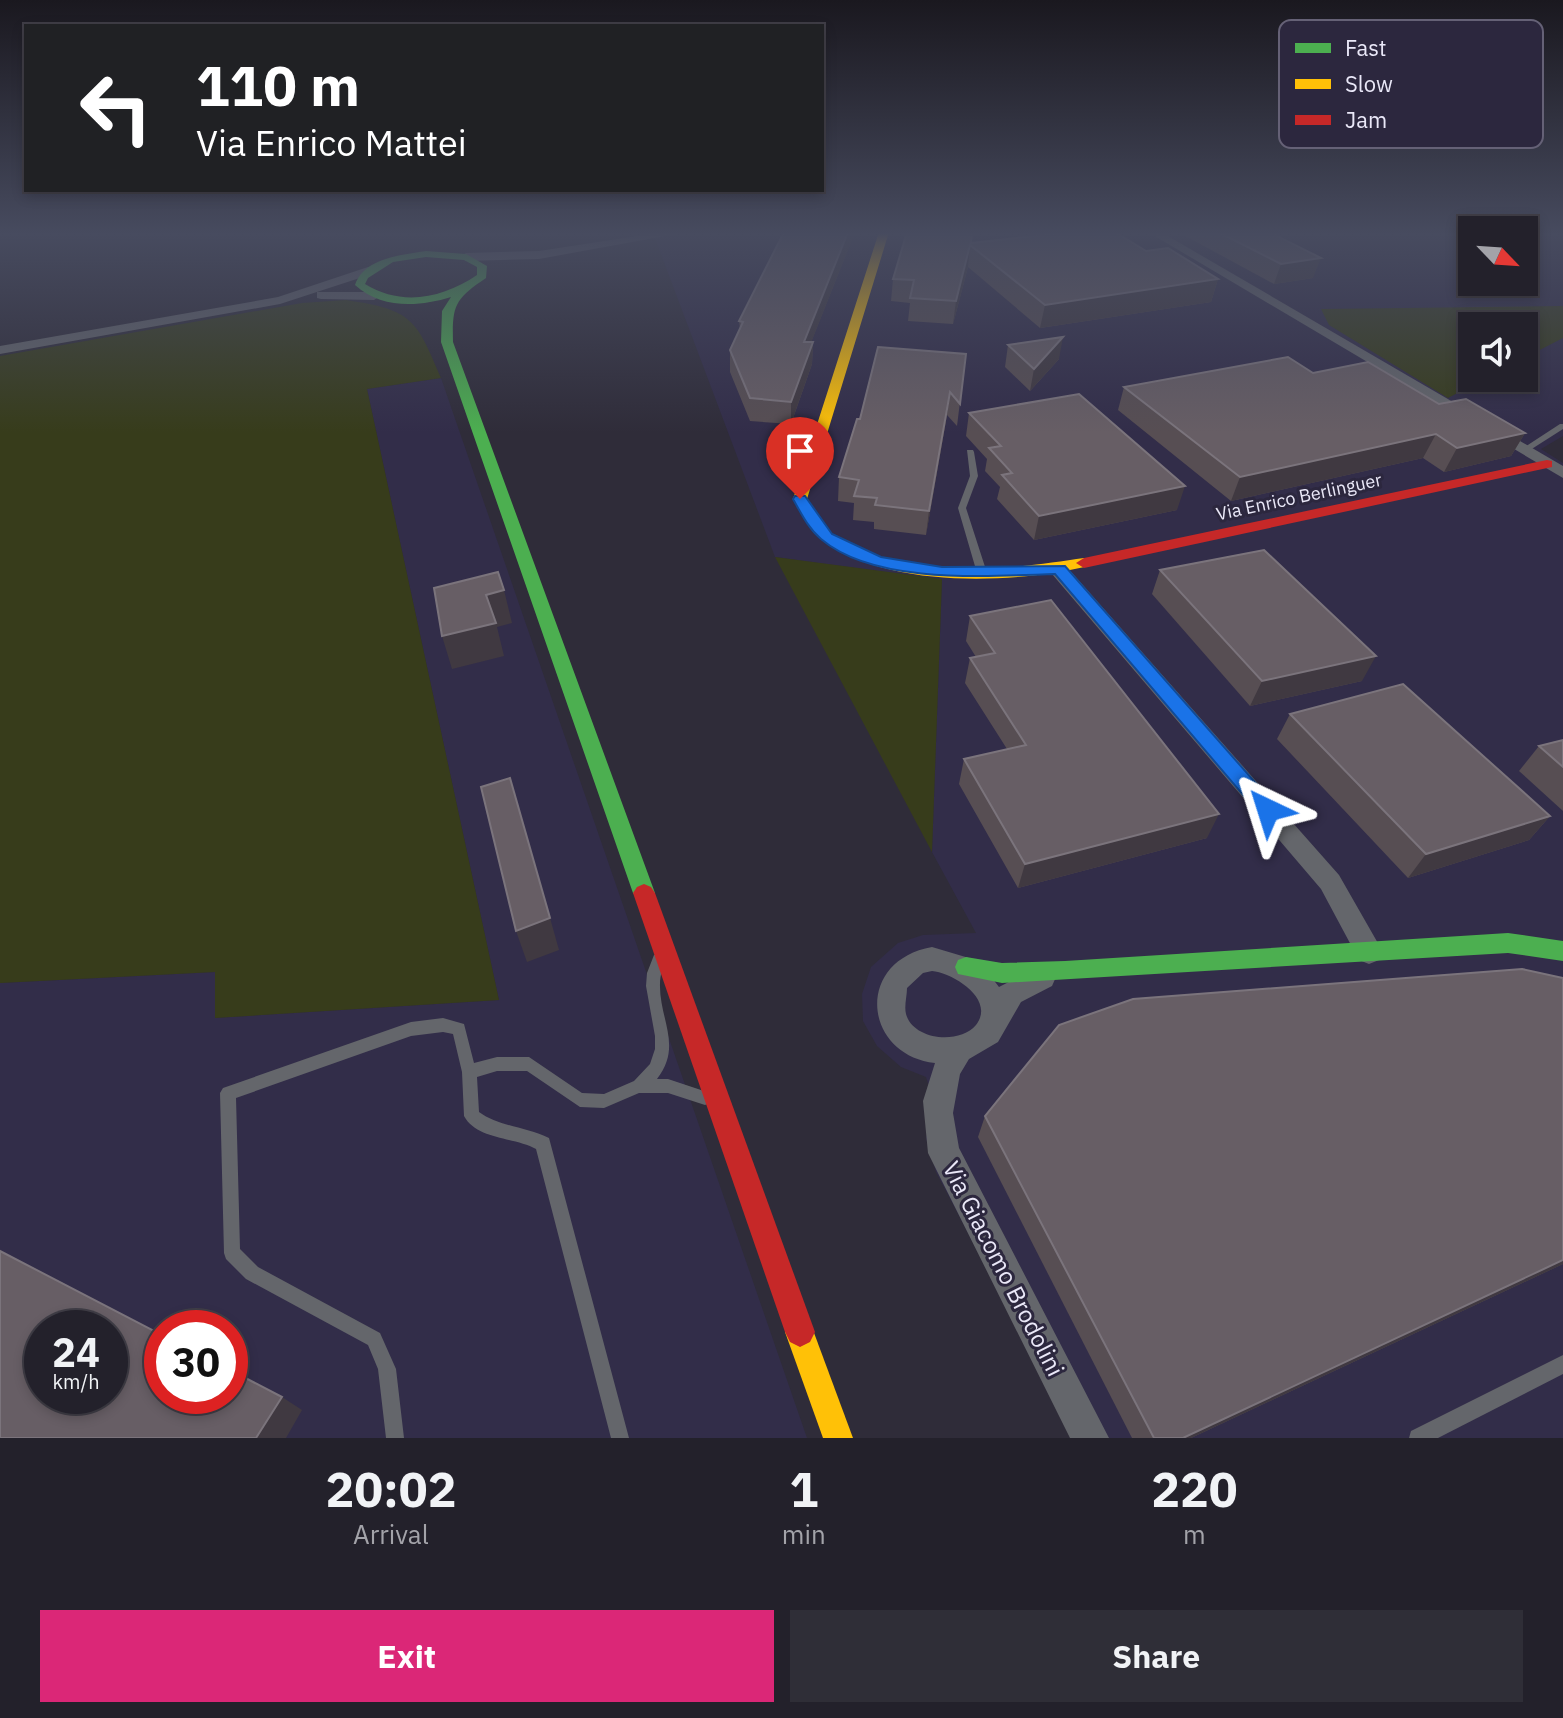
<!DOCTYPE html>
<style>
body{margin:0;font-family:"IBM Plex Sans",sans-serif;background:#2f2e37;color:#f1f3f6;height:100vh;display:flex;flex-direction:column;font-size:30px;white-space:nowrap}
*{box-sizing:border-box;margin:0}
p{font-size:26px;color:#a3a3a9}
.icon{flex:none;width:44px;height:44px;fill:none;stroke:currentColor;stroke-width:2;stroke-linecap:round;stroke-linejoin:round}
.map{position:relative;height:1438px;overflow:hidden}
.details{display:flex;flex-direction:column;background:#23212b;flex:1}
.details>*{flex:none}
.banner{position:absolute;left:24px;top:24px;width:800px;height:168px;border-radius:0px;box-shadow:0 4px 12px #0003,0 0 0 2px #403e47;background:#202124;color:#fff;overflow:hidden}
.needle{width:52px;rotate:115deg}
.fabs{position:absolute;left:1458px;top:216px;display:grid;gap:16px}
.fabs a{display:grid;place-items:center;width:80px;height:80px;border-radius:0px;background:#23212b;box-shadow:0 4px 12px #0003,0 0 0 2px #403e47;font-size:40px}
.speed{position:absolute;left:24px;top:1310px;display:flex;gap:16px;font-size:40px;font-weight:700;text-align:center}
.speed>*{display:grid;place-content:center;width:104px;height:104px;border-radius:50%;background:#23212b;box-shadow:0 4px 12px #0003,0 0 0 2px #403e47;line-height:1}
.speed small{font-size:20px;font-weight:400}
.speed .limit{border:12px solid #d22;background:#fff;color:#111}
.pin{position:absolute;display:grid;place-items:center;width:68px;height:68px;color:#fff;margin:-82px -34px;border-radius:50% 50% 50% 0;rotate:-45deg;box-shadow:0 0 8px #0007}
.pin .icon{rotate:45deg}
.me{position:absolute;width:88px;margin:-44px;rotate:319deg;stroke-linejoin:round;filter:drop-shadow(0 0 6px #0008)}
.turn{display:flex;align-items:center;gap:28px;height:168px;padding:0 40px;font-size:36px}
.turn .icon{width:104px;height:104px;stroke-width:2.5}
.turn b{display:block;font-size:56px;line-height:68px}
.eta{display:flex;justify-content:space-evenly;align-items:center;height:136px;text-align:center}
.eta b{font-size:48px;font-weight:800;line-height:56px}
.primary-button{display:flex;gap:16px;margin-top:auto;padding:16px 40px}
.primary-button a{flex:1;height:92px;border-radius:0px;background:#db2777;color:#fff;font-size:32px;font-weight:800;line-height:92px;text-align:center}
.primary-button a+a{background:#2f2e37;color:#f1f3f6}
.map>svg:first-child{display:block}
.built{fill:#322d49;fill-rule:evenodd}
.green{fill:#373c1b}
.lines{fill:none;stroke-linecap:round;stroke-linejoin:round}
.lane{fill:#64666b;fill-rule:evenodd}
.street{fill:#64666b;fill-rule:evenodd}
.fast{fill:#4caf50;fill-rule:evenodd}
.slow{fill:#ffc107;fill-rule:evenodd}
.jam{fill:#c62828;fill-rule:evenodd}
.wall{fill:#574e53}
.shaded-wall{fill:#403941}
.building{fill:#675e65;stroke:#7b747c;stroke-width:2;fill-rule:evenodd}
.route{fill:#1a73e8;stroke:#114b97;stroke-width:2}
.labels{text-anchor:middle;stroke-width:6;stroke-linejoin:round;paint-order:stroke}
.far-street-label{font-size:18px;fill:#eae8f8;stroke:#2c273e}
.near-street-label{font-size:24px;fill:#eae8f8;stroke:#2c273e}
.key{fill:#2c273e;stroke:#656176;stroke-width:2}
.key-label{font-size:22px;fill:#eae8f8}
</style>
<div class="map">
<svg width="1563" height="1438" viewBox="0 0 1563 1438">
<rect width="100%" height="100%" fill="#2f2c39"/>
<g class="built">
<path d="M1472,232v50h52v-50h39v204l-22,13 22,14v975h-487l-140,-266 -10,-34 10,-29 -10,-32 -25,-10 -24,-21 -14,-25 -1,-27 9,-27 27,-24 25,-8 53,-2 -44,-81 10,-272 -167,-23 -122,-324zM1472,326h52v52h-52z"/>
<path d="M441,378l366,1060h-807v-455l215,-11v46l284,-18 -132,-611zM42,1328h68v68h-68zM162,1328h68v68h-68z"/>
</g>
<g class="green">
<path d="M346,300c67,10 70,19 95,78l-74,11 132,611 -284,18v-46l-215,11v-627l302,-53z"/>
<path d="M1563,306v32l-39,20v-32h-52v52h14l-38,20 -119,-73 -8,-16z"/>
<path d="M775,557l167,22 -10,273z"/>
</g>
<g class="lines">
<g class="lane">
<path d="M1560,424h3v5l-36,23 -7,-2z"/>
<path d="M967,450h6l1,2 4,24 -12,32 21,65 -5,3 -5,-3 -19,-65 12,-32z"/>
<path d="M659,953l5,2 2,4c-3,8 -6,16 -6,25 -1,35 23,62 -3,95h11l42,14 3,5 -3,5 -5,2 -37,-12h-29l-35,15 -24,-1 -53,-36h-30l-20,6 2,35c19,14 47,15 70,26l80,300h-18l-75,-289c-21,-12 -59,-9 -72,-33l-2,-44 -9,-38 -10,-2 -32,4 -175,62 4,151 18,18 122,66 16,36 8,69h-18l-8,-69 -10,-24 -122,-66 -20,-20 -2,-6 -4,-160 3,-5 188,-66 32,-4 21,6 10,39 23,-6h32l53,36 22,1 30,-13 16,-17 5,-15v-13l-9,-50 1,-13 7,-18z"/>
<path d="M1563,1355v19l-125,64h-29l2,-7z"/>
</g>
<g class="street">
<path d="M663,232h24l-148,27 -73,2 -6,-4 6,-4 73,-2z"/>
<path d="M1148,232h13l402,234v12z"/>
<path d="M368,267l6,4 -2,3 -92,30 -280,50v-8l278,-49z"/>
<path d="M317,292h57l6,4 -6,4 -53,-1 -4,-1z"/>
<path d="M1059,564l7,2 273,309 44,77 -4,8 -10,4 -10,-4 -38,-71 -269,-315v-8z"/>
<path d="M932,947l47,14 20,26 43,-22 10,3 4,9 -4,9 -31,16 -23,40 -29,17 -9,15 -7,39 6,35 150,290h-39l-142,-285 -5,-52 12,-38c-72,-8 -81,-102 -3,-116zM932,971c21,2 64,28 44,54 -17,20 -63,15 -70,-11 -2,-8 1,-18 1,-26l16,-15z"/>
</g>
<g class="fast">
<path d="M426,251l40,3 21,12 -1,12c-31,21 -34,27 -33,64l202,551 -4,6 -7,3 -7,-3 -4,-6 -192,-551 1,-31 9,-14c-32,10 -70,12 -96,-12 9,-27 46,-30 71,-34zM426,257l38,3 13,7v8c-34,23 -75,32 -112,9l3,-6 25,-16z"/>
<path d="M1508,933l55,8v20l-55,-8 -506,30 -44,-9 -3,-7 3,-7 8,-3 36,6 63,-2z"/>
</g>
<g class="slow">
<path d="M879,232h10l-82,267c6,11 11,23 20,31 60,56 183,39 257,28l8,5 -3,3c-76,18 -203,23 -268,-27 -13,-10 -20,-26 -28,-40z"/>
<path d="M800,1317l10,5 43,116h-30l-38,-106 5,-10z"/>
</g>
<g class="jam">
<path d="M1547,460l5,1v6l-468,101 -8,-5 8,-5z"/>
<path d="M644,884l7,3 4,6 160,439 -5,10 -10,5 -10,-5 -5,-10 -152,-439 4,-6z"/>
</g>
</g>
<g class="wall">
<path d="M784,232h71l-44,110h2l-1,22 -21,60 -41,-3 -20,-49v-22l10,-21 -1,-8z"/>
<path d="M1047,232h68l31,19 72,28 -7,23 -171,26 -72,-61 -15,57 -45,-3 2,-18 -19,-2 2,-22 78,-36 76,-8z"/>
<path d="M1178,232h91l44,46 -39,6z"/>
<path d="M1008,345l51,14 -29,32 -25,-24z"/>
<path d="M966,354l-9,72 -10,-11 -21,120 -52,-6v-7l-21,-2 1,-17 -16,-2 1,-24 21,-58z"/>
<path d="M1313,373l126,31 86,29 -14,23 -67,16 -21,-14 -192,43 -113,-91 6,-23z"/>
<path d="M969,413l208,97 -143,30 -37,-41 3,-12 -15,-16 2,-12 -21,-23z"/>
<path d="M1160,570l202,111 -112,25 -98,-112z"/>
<path d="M970,616l237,222 -189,50 -59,-104 5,-25 43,-10 -42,-66 5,-25 6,-1 -10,-16z"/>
<path d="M1290,714l260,102 -21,24 -121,38 -131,-139z"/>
<path d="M1563,740v71l-44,-40 20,-25z"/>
<path d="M1563,978v286l-372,174h-59l-154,-301 7,-21z"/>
</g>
<g class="shaded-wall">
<path d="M848,232h7l-52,131 1,-21z"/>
<path d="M970,245l-2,22 -15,57 3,-23z"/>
<path d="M1321,258l-8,20 -39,6 7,-20z"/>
<path d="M1218,279l-7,23 -171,26 5,-23z"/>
<path d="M1063,337l-4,22 -29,32 4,-22z"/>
<path d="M813,342l-1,22 -21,60v-22z"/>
<path d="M950,392l-3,23 -21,120 3,-24z"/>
<path d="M1525,433l-14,23 -67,16 13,-24z"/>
<path d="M1436,434l-13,24 -192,43 9,-24z"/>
<path d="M1185,486l-8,24 -143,30 5,-24z"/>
<path d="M504,590l8,33 -15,4 7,29 -52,13 -10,-33 44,-41z"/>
<path d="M1376,656l-14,25 -112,25 12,-25z"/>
<path d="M1219,814l-12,24 -189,50 7,-24z"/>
<path d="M1550,816l-21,24 -121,38 18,-24z"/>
<path d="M550,918l9,32 -32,12 -11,-31z"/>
<path d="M1563,1260v4l-372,174h-8z"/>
<path d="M282,1397l20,13 -16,28h-30z"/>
</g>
<g class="building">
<path d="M784,232h64l-44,110h9l-22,60 -41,-4 -20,-48 13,-28 -4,-1z"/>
<path d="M907,232h65l-1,11 90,-10 -3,-1h57l31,19 22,-3 50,31 -173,26 -75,-60 -14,56 -46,-3 4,-18 -21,-1z"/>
<path d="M1218,232h51l52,26 -40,6z"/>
<path d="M1063,337l-29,32 -26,-24z"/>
<path d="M878,347l88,7 -6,50 -10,-12 -21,119 -54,-6 2,-7 -23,-2 5,-16 -20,-3 18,-58h3z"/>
<path d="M1288,357l25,16 55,-11 71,42 27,-5 59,34 -68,15 -21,-14 -196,43 -116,-90z"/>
<path d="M1079,394l106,92 -146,30 -37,-41 10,-2 -23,-25 12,-2 -32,-33z"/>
<path d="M1264,550l112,106 -114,25 -102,-111z"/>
<path d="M498,572l6,18 -18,5 10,28 -54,13 -8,-48z"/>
<path d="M1051,600l168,214 -194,50 -61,-105 62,-14 -56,-87 25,-5 -25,-37z"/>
<path d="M1403,684l147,132 -124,38 -136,-140z"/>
<path d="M1563,740v27l-24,-21z"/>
<path d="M510,778l40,140 -34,13 -35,-144z"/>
<path d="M1522,969l41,9v282l-380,178h-29l-169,-322 74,-91 74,-26z"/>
<path d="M0,1251l162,84v61h68v-26l52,27 -26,41h-256zM42,1328h68v68h-68z"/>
</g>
<linearGradient id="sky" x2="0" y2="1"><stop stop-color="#1a181f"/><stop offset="0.54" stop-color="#474b5f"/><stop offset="1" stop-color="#474b5f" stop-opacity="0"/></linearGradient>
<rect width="1563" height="433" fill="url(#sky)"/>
<path class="route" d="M795,496h10l27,38 49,23 61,10 123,-1 210,239 3,5 -3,6h-14l-206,-242c-67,2 -180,11 -234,-35 -13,-11 -20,-26 -28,-40z"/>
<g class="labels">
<g class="far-street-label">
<text transform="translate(1299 497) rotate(-12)" y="6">Via Enrico Berlinguer</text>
</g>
<g class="near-street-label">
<text transform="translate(1003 1269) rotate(63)" y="8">Via Giacomo Brodolini</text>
</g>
</g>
<rect x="1279" y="20" width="264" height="128" rx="12" class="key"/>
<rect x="1295" y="43" width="36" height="10" fill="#4caf50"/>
<rect x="1295" y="79" width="36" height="10" fill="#ffc107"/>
<rect x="1295" y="115" width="36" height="10" fill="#c62828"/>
<g class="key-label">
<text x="1345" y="56">Fast</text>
<text x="1345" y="92">Slow</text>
<text x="1345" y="128">Jam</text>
</g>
</svg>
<div class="fabs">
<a><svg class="needle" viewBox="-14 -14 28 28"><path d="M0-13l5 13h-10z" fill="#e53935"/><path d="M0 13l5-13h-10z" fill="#a3a3a9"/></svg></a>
<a><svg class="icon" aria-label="sound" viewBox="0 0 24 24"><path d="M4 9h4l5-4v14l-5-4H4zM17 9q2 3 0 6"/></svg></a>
</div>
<div class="speed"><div>24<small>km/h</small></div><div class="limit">30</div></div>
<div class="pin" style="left:800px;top:499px;background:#d93025"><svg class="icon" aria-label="arrive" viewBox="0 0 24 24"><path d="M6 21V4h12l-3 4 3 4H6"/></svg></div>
<svg class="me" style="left:1268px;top:810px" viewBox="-20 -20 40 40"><path d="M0-17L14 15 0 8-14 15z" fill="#1a73e8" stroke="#fff" stroke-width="4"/></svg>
<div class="banner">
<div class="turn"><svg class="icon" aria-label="left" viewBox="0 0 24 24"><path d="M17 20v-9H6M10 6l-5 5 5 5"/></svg><div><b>110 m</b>Via Enrico Mattei</div></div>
</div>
</div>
<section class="details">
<div class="eta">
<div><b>20:02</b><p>Arrival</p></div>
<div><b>1</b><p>min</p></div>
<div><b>220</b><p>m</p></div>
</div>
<div class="primary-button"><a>Exit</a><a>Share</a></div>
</section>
